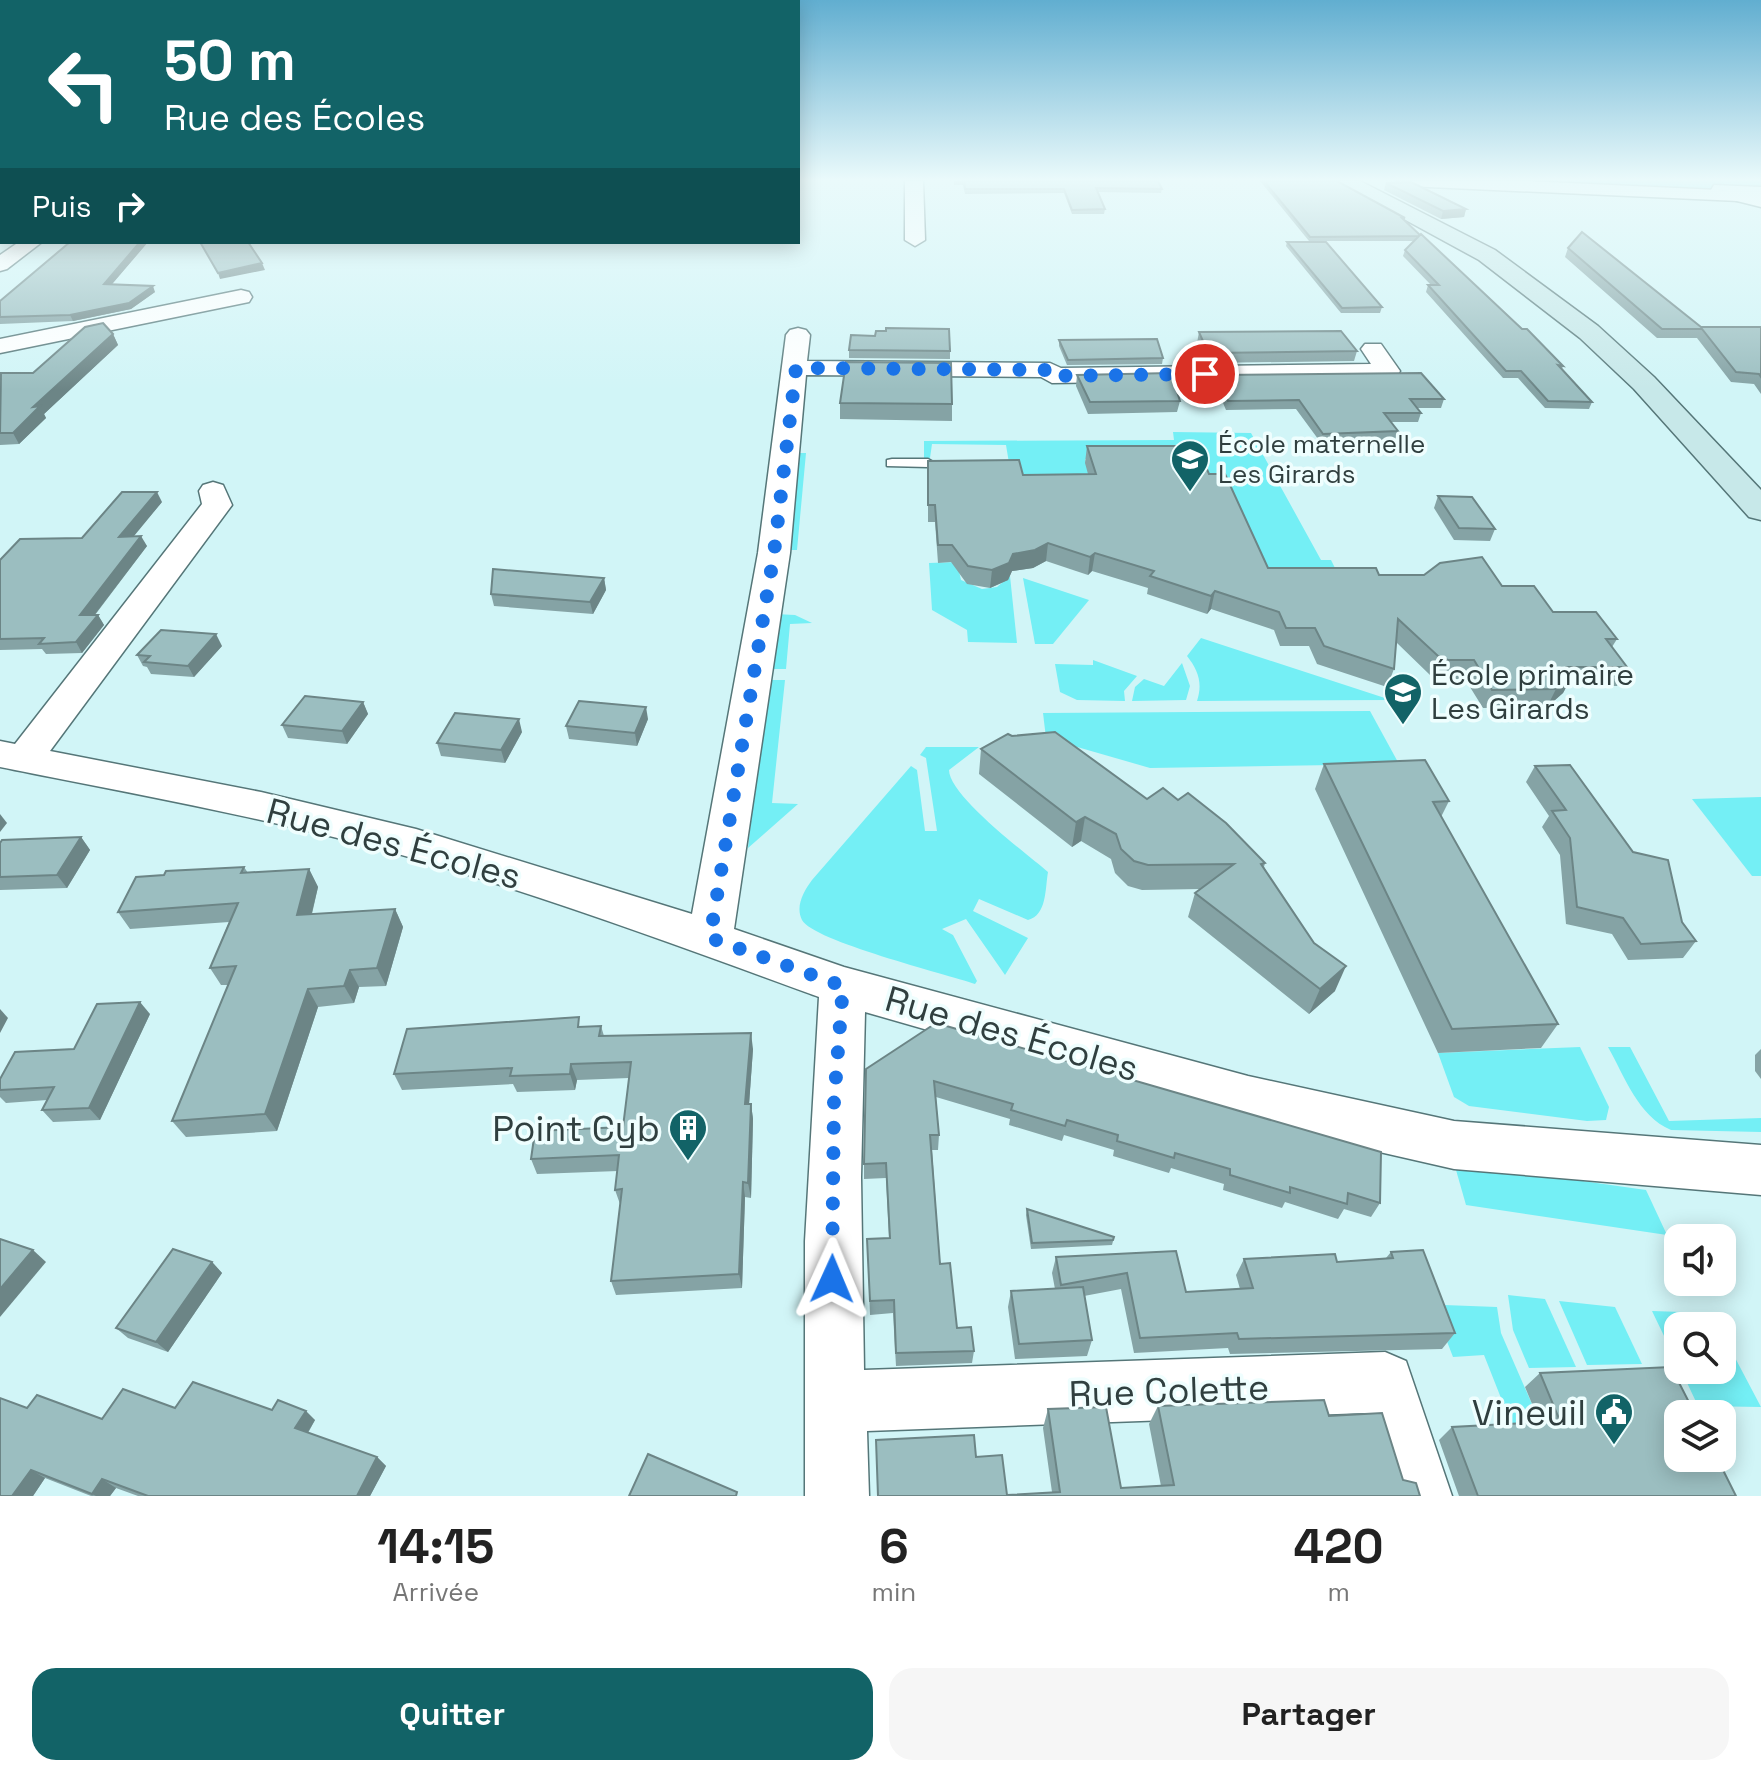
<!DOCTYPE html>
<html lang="fr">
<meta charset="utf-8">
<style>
body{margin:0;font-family:"Space Grotesk",sans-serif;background:#f6f6f6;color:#222;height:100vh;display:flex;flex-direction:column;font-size:30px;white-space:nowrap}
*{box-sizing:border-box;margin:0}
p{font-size:26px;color:#767676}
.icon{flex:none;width:44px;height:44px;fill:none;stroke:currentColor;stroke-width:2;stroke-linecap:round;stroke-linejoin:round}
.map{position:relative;height:1496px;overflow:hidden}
.details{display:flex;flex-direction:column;background:#fff;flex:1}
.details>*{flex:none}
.hud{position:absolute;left:0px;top:0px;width:800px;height:244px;box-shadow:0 4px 20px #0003;background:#126367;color:#fff;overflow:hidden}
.buttons{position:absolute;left:1664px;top:1224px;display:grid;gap:16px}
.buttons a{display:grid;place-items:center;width:72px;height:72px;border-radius:16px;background:#fff;box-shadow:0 4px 20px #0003;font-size:40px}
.pin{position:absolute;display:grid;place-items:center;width:68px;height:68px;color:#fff;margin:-34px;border:4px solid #fff;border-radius:50%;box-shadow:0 2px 8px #0007}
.me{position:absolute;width:88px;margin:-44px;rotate:1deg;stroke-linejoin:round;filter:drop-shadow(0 0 6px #0008)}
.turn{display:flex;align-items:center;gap:28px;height:168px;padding:0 32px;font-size:36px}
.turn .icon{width:104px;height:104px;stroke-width:2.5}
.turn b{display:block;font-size:56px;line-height:68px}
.then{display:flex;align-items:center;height:76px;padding:0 32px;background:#0003;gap:16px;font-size:30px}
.eta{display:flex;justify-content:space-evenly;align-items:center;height:136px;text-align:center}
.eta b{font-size:48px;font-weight:600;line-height:56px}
.action{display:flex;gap:16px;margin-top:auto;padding:16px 32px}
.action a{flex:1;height:92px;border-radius:24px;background:#126367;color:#fff;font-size:32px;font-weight:600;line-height:92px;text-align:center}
.action a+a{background:#f6f6f6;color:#222}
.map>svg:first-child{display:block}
.green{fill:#74eff5}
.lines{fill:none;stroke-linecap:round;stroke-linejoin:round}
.lane-casing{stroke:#557678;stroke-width:3}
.street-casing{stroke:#557678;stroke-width:3}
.secondary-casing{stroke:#557678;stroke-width:3}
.lane{fill:#fff;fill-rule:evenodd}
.street{fill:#fff;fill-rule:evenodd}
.secondary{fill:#c7e8e9;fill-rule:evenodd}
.wall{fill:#85a3a5}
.shaded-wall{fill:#6c8586}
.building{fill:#9bbec0;stroke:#6c8586;stroke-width:2}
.route{stroke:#1a73e8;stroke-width:14;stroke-dasharray:0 25.2}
.labels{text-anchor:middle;stroke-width:7;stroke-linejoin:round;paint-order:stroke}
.far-poi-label{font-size:26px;fill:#303f3f;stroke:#effefe;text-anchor:start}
.poi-label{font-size:30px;fill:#303f3f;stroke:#effefe;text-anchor:start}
.near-street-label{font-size:36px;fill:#303f3f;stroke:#effefe}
.near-poi-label{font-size:36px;fill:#303f3f;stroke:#effefe;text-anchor:end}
</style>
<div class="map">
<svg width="1761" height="1496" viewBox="0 0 1761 1496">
<rect width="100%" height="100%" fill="#d1f5f7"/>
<g class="green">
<path d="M1515,181h246v11z"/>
<path d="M1173,432l78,1 70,127h10l13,26h-74l-88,-127h-97l7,28 -81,-12 -5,-30 -74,-1 -2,14 -6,1v-18l250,-1z"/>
<path d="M797,453h9l-9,97h-15z"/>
<path d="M957,562l4,18 21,9 15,-2 13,-11 7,67 -49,-1 -1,-12 -35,-20 -3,-47z"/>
<path d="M1023,578l66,22 -36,44h-18z"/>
<path d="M775,614l20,1 17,8 -22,1 -4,45h-17z"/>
<path d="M1201,638l190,62 -194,1c6,-18 1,-31 -10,-45z"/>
<path d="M1093,660l44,16 -13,15 1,10 -48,-1 -17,-8 -5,-28 38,1z"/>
<path d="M1182,663l8,23 -4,14 -54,1 3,-14 9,-8 20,7z"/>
<path d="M767,680h18l-13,123 26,1 -50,44z"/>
<path d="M1370,711l29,53 -249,4 -104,-30 -3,-25z"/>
<path d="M926,747h53l-30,23c0,26 78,84 99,102 -3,17 -1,43 -20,48l-49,-21 -6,12 55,27 -23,37 -39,-56 -24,10 11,6 24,46 -2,3c-29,-10 -162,-43 -173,-64 -7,-14 2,-29 10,-40l99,-114 6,4 8,61h12l-11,-73 -6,-3z"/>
<path d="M1761,797v79h-9l-60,-77z"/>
<path d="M1580,1047l29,60 -3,13 -19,1 -118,-15 -15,-9 -16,-44z"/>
<path d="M1608,1047h22l39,74 92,-3v14l-90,-2c-33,-14 -46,-53 -63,-83z"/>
<path d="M1454,1163l192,27 21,45 -201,-30z"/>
<path d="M1435,1281l9,24 53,2 4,26 44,101 -29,2 -32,-81 -31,2 -29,-75z"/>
<path d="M1508,1295l37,4 31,68 -47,1 -16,-38z"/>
<path d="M1559,1301l56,6 27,57 -55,1z"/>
<path d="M1652,1311l60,2 6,13h-40v39z"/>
<path d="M1722,1333l39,74 -63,-1 -17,-36h41z"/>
</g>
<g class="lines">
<g class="lane-casing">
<g id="lane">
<path d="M1714,185l47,2v6l-50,-3z"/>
<path d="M1732,194l29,7v6l-32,-8z"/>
<path d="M892,459h36l7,4 -7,4 -41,-1v-6z"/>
</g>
</g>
<g class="street-casing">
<g id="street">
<path d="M905,181h18l2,59 -10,6 -10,-6z"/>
<path d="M1398,181h128l235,11v10l-354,-16z"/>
<path d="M19,242h23l-35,27 -7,2v-16z"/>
<path d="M241,290l8,2 3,5 -3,5 -249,51v-14z"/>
<path d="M798,328l8,2 4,5 -3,26 243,2 11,5 310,-4 -10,-15 4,-5h16l19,27 -3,5 -9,2 -336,5 -11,-6 -235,-2 -16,178 -56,376 110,38 404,109 206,45 307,24v50l-307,-26 -206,-47 -383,-110 -4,165 3,193 521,-18 21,9 46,135h-64l-24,-83 -497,18 2,65h-64v-255l14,-244c-134,-49 -267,-98 -403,-138 -136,-39 -277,-64 -416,-92v-26l15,3 187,-240 -3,-13 4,-6 10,-3 10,3 9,20 -182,246 211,41 155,37 276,85 66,-361 28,-218 4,-5z"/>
</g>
</g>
<g class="secondary-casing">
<path id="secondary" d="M1334,181h26l135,69 103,76 56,51 107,113v30l-12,-3 -115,-128 -54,-51 -101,-78z"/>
</g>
<use href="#lane" class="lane"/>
<use href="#street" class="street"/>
<use href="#secondary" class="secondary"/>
</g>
<g class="wall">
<path d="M954,181h204l4,8 -1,4 -63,-1 7,17 -1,5h-32l-8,-21 -99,1 -2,-9h-9z"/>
<path d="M1260,181h77l67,39 159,146 -1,3 30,33 -3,7 -44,-1 -27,-30h-15l-77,-86 2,-7h3l-28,-29 2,-6 10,-9h-106z"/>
<path d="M1386,183l80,26 -2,8 -23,2 -57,-29z"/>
<path d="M148,242l-36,42 43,8 -24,17 -58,12 -73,3v-23z"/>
<path d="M1287,242l95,65 -2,6h-39l-55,-67z"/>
<path d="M1568,248l133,79h60v67l-7,-10 -23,-2 -34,-44h-40l-92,-81z"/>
<path d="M886,331l64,20v8l-101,-1v-8z"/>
<path d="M1199,332l158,19 -3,10 -148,2 -9,-20z"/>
<path d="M113,334l5,11 -74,69 2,4 -27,26 -19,1v-66l33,-6z"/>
<path d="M1059,340l104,18 -1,6 -95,1 -8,-19z"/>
<path d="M1077,375l103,26 -3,11 -89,2 -12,-28z"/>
<path d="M1217,375l227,24 -3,9h-24l4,5 -3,9h-27l7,9 -3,9 -74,3 -25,-34 -70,1 -11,-26z"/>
<path d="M840,403l112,1v17l-112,-2z"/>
<path d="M1087,446l122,28 59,94 111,7 123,11 51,26 64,27 -5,8 15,20 -10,19 -50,-1 -4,8 -16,14 -64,1 -18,-29h-25l-10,-4 -34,-33 -2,27 -7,18 -70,-23 -8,-18h-29l-6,-16 -63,-21 -4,5 -60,-20 1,-6 -56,-17 -4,4 -42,-14 -13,7 -21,3 -4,9 -18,8 -23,-4 -16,-22 -13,1 -3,-41h-7v-61l95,14 65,-1 -3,-11z"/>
<path d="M1438,496l57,33 -5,12 -36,-1 -20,-32z"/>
<path d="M162,502l-29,34 14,10 -52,69h3l6,10 -22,28 -36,1 -4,-5 -42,1v-90l82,-22z"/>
<path d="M604,578l2,12 -13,24 -99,-8 -3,-12z"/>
<path d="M222,646l-28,31 -43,-3 -4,-7 -4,-1 -6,-11z"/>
<path d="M363,702l5,12 -21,30 -59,-6 -6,-13z"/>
<path d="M648,719l-11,27 -68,-7 -3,-13z"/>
<path d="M522,732l-17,31 -64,-7 -4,-13z"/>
<path d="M1012,736l135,63 31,1 87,63 -1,4 71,124 -26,23 -121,-97 7,-24 5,-4 -58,1 -14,-4 -13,-13 -4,-14 -30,-18 -9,6 -93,-73 2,-25z"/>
<path d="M1324,764l125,37 -8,16 117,207 -17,24 -103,5 -123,-264z"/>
<path d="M1535,766l147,156 14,19 -13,17 -55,2 -16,-26 -46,-10 -6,-69 -18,-28 7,-11 -23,-34z"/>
<path d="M81,837l9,13 -23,38 -67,2v-47z"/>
<path d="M244,867l4,6 61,-4 9,18 -6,27 83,-5 8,18 -17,59 -27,1 -5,16 -36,4 -41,124 -91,6 -14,-16 56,-136h-7l-11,-17 19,-46 -99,7 -12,-17 46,-37z"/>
<path d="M150,1014l-50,106 -47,2 -11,-12 5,-10 -41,3 -6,-6v-18l74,-30z"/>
<path d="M936,1023l444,180 -9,14 -27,-8 -6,10 -53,-17 -3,6 -59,-18 1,-6 -53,-16 -2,5 -56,-17 1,-6 -50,-15 -2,6 -53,-16 1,-6 -74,-22 3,38 -1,15h-6l8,114 17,64 17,23 -2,12 -76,3 -3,-53 -23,2 -3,-76 22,-1 -3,-60 -22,1v-15z"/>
<path d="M582,1026h19l3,10 149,13 -4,55h2l2,15 -2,79 -6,-1 -3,91 -126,7 -5,-14 9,-77 -5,-14 3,-19 -81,3 -6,-15 92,-32 6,-49 -52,2 -2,10 -58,2 -4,-8 -111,6 -8,-16z"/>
<path d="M1761,1049v30l-6,-8v-16z"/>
<path d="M1027,1209l87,28 -2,8 -81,4 -5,-34z"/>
<path d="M1176,1251l10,41 54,-3 -4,-14 8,-16 93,3 49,-4 5,-6 64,81 -13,16 -212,5 -2,-6 -94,5 -13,-64 -37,7 8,44 -5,16 -72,3 -7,-52 3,-16 44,-2 -3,-16 4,-16z"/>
<path d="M212,1262l10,11 -54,79 -40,-14 -12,-10z"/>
<path d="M1540,1373l196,123h-277l-20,-56 13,-13 88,-4 -15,-36z"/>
<path d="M1158,1406l171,10 91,80h-543l99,-39 31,38 45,-3 -9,-64 5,-19 73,79 40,-2 -12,-62z"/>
<path d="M27,1408l75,11 73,-11 97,2 43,10 -7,13 69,24 9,9 -16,30h-232l-22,-8 -6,8h-19l-46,-18 -12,18z"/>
</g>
<g class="shaded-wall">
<path d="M1466,209l-2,8 -23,2 2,-8z"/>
<path d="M140,242h8l-41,48 -3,-6z"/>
<path d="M262,263l3,7 -45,9 -2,-6z"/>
<path d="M153,286l2,6 -24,17 -58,12 -3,-6z"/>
<path d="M113,334l5,11 -74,69 2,4 -27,26 -6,-11 20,-26z"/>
<path d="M157,492l5,10 -37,45 -6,-10z"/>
<path d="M141,536l6,10 -61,80 -6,-11z"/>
<path d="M1048,543l-2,18 -13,7 -21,3 -4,9 -18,8 2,-18 21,-16z"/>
<path d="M1095,553l-3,18 -4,4 2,-18z"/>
<path d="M604,578l2,12 -13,24 -3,-12z"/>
<path d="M1215,591l-4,18 -4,5 4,-18z"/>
<path d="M98,615l6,10 -22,28 -6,-11z"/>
<path d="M216,634l6,12 -28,31 -6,-11z"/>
<path d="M1573,675l-10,18 -16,14 9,-18z"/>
<path d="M363,702l5,12 -21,30 -5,-13z"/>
<path d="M646,707l2,12 -11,27 -2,-13z"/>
<path d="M519,719l3,13 -17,31 -4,-13z"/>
<path d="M0,814l7,9 -7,9z"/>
<path d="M1085,817l-4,24 -9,6 4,-25z"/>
<path d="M81,837l9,13 -23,38 -10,-13z"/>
<path d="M309,869l9,18 -11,46 -10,-18z"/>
<path d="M395,909l8,18 -17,59 -9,-18z"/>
<path d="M1346,966l-11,25 -26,23 11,-25z"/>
<path d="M350,970l9,17 -5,16 -10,-17z"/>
<path d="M308,989l10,18 -41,124 -12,-17z"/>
<path d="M140,1002l10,12 -50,106 -11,-12z"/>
<path d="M0,1009l8,9 -8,15z"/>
<path d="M751,1033l2,16 -5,70 -3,-15z"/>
<path d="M571,1064l6,16 -2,10 -5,-16z"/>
<path d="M751,1104l2,15 -2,79 -3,-15z"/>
<path d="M743,1182l2,15 -3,91 -3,-14z"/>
<path d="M33,1250l13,12 -46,55v-28z"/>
<path d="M212,1262l10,11 -54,79 -12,-10z"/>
<path d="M306,1411l9,9 -10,17 -10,-9z"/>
<path d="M377,1457l9,9 -16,30h-13z"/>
<path d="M31,1470l14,8 -12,18h-21z"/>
<path d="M102,1479l14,9 -6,8h-14l-4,-2z"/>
</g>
<g class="building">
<path d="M964,181h194l4,8 -66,-1 9,21 -33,1 -8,-21h-99z"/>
<path d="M1264,181h73l68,37h-3l19,18 -111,1z"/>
<path d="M1411,182l55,27 -23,2 -57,-28z"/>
<path d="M2,193v14h-2v-12z"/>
<path d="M1582,232l119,95h60v50l-2,-3 -23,-2 -34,-43h-40l-94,-81z"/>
<path d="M1421,234l101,95h5l36,37 -5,-1 34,37 -44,-1 -27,-30h-15l-78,-86h11l-34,-35z"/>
<path d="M70,242h70l-36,42 49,2 -24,17 -59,12 -70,2v-16z"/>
<path d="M200,242h48l14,21 -44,10z"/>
<path d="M1287,242h39l56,65 -40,1z"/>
<path d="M103,323l10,11 -80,73 7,-1 -27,27h-13l1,-60h32l52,-46z"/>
<path d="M886,328l63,1 1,22 -101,-1 2,-15 24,1 1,-5h10z"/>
<path d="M1341,331l16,20 -149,2 -9,-21z"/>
<path d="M1157,339l6,19 -95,2 -9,-20z"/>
<path d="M846,362l105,1 1,41 -112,-1z"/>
<path d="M1171,373l9,28 -90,1 -13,-27z"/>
<path d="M1421,373l23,26h-34l11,14h-37l14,18 -75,3 -24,-34 -71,1 -11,-26z"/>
<path d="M1087,446h110l12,28h16l43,94h108l3,7h45l16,-12 42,-6 20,29h32l19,26h43l21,27h-11l21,28h-60l6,8 -17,14 -64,1 -18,-30h-26l-10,-4 -40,-37 -4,50 -70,-23 -9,-18h-29l-7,-16 -64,-21 -4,5 -61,-20 4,-5 -59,-18 -5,4 -42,-14 -13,7 -22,4 -4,9 -17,7 -24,-4 -16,-21h-14l-3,-40h-7v-44l91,-1 4,15 73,-1z"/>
<path d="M122,492h35l-38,45 22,-1 -61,79h18l-22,27 -37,2 5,-6 -44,1v-79l20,-21 62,-1z"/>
<path d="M1438,496l34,1 23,32 -36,-1z"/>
<path d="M493,569l111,9 -14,24 -99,-8z"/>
<path d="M161,630l55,4 -28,32 -44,-4 6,-6 -13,-1z"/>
<path d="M305,696l58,6 -21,29 -60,-6z"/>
<path d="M579,701l67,6 -11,26 -69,-7z"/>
<path d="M455,713l64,6 -18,31 -64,-7z"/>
<path d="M1055,732l92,67 16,-11 15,12 10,-7 38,30 39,40 -4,1 53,79 32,23 -26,23 -125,-96 39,-29 -86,1 -14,-4 -13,-12 -5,-15 -31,-17 -9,5 -95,-73 27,-15 4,2z"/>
<path d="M1425,760l24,41 -16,1 125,222 -106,5 -128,-265z"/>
<path d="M1570,765l63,87 35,8 14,62 14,19 -55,3 -18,-26 -46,-11 -7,-69 -18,-27 14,-1 -31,-44z"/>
<path d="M81,837l-24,38 -57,2v-34l2,-3z"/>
<path d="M244,867l-3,6 68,-4 -12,46 98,-6 -18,59 -27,2 -6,16 -36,3 -43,125 -93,7 64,-155 -26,2 28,-65 -120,9 18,-35 28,-2 2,-4z"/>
<path d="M140,1002l-51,106 -47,2 12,-23 -54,3v-11l15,-27 59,-3 23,-45z"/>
<path d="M579,1017l-1,10 23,-1 -2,10 152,-3 -6,71h6l-3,79 -5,-1 -4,92 -128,7 11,-92 -7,1 4,-35 -88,4 4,-28 88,-4 8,-65 -60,2 -1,10 -60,2 2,-8 -118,6 13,-45z"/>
<path d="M936,1023l445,129 -1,51 -32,-10 -1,11 -57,-17v6l-60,-18v-6l-55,-16 -1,5 -57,-17 1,-6 -51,-15 -2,6 -54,-16 2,-6 -79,-23 5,54h-9l10,129 10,-1 7,65 14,-1 3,24 -78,2 -2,-53 -24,1 -3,-62 23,-1 -4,-75 -22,1 2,-95z"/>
<path d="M1027,1209l87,28 -1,3 -81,3z"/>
<path d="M0,1239l33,11 -33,39z"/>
<path d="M173,1249l39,13 -56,80 -40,-14z"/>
<path d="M1423,1250l32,83 -216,6 -2,-6 -97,5 -13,-65 -66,12 -5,-28 120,-6 10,41 67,-4 -9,-29 91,-5 2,8 56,-4 -2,-6z"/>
<path d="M1083,1287l9,53 -73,4 -8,-53z"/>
<path d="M1671,1367l24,47h-17v44h39l19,38h-258l-26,-69 108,-6 -20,-48z"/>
<path d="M193,1382l79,28 6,-10 28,11 -11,17 82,29 -20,39h-209l-46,-17 -10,15 -61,-24 -19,26h-12v-98l27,10 10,-13 65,24 21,-30 52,19z"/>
<path d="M1324,1400l5,16 53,-3 21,67 13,3 4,13h-542l-2,-56 98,-5 2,22 26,-2 5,40 53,-3 -12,-83 58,-2 15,81 53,-3 -16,-79z"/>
<path d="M648,1454l89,38 -1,4h-107z"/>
</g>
<linearGradient id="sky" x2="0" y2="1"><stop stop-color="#61aed0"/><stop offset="0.46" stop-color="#eafafb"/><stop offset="1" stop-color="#eafafb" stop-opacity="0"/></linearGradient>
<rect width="1761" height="390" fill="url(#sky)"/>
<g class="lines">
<path class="route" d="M832,1279l2,-177 9,-116 -133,-48 64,-385 22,-185 254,2 2,6 153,-2"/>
</g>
<defs>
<g id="school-pin" transform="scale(2)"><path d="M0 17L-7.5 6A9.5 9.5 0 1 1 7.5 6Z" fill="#126367" stroke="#effefe"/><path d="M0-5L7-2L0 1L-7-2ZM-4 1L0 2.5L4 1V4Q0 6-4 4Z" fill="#fff"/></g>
<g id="building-pin" transform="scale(2)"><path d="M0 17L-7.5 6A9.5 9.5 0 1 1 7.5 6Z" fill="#126367" stroke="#effefe"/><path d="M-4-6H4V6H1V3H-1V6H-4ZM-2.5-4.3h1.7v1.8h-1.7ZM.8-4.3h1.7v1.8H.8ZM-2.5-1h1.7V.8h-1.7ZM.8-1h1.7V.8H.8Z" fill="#fff"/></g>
<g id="civic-pin" transform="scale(2)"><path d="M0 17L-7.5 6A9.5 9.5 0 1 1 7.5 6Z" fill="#126367" stroke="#effefe"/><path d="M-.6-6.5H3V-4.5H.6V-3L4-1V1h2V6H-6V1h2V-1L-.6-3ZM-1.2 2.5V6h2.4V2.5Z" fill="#fff"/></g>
</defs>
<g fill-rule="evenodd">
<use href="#school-pin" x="1190" y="459"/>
<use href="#school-pin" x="1403" y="692"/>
<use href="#building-pin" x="688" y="1128"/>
<use href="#civic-pin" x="1614" y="1412"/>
</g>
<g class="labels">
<g class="far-poi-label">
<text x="1218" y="453">École maternelle<tspan x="1218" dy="30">Les Girards</tspan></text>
</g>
<g class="poi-label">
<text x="1431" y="685">École primaire<tspan x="1431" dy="34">Les Girards</tspan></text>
</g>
<g class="near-street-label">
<text transform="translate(394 843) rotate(15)" y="13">Rue des Écoles</text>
<text transform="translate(1012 1033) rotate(16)" y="13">Rue des Écoles</text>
<text transform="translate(1169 1390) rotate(-2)" y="13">Rue Colette</text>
</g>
<g class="near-poi-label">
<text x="660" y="1141">Point Cyb</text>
<text x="1586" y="1425">Vineuil</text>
</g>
</g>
</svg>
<div class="buttons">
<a><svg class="icon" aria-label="sound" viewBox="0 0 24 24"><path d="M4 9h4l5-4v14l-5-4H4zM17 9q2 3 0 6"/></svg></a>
<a><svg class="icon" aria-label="search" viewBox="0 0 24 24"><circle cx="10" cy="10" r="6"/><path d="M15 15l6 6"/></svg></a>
<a><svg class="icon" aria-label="layers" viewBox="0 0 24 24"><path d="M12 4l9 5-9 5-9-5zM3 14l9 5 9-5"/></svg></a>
</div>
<div class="pin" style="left:1205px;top:374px;background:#d93025"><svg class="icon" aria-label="arrive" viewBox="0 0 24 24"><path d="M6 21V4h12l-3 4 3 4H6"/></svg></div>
<svg class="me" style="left:832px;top:1279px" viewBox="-20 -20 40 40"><path d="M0-17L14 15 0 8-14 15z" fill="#1a73e8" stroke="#fff" stroke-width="4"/></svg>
<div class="hud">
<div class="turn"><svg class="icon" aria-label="left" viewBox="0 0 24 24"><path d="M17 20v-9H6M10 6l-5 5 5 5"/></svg><div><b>50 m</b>Rue des Écoles</div></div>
<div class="then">Puis<svg class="icon" aria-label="right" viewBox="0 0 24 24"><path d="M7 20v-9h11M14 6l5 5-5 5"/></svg></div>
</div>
</div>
<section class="details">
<div class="eta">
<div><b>14:15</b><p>Arrivée</p></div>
<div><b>6</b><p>min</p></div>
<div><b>420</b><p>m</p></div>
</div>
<div class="action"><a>Quitter</a><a>Partager</a></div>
</section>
